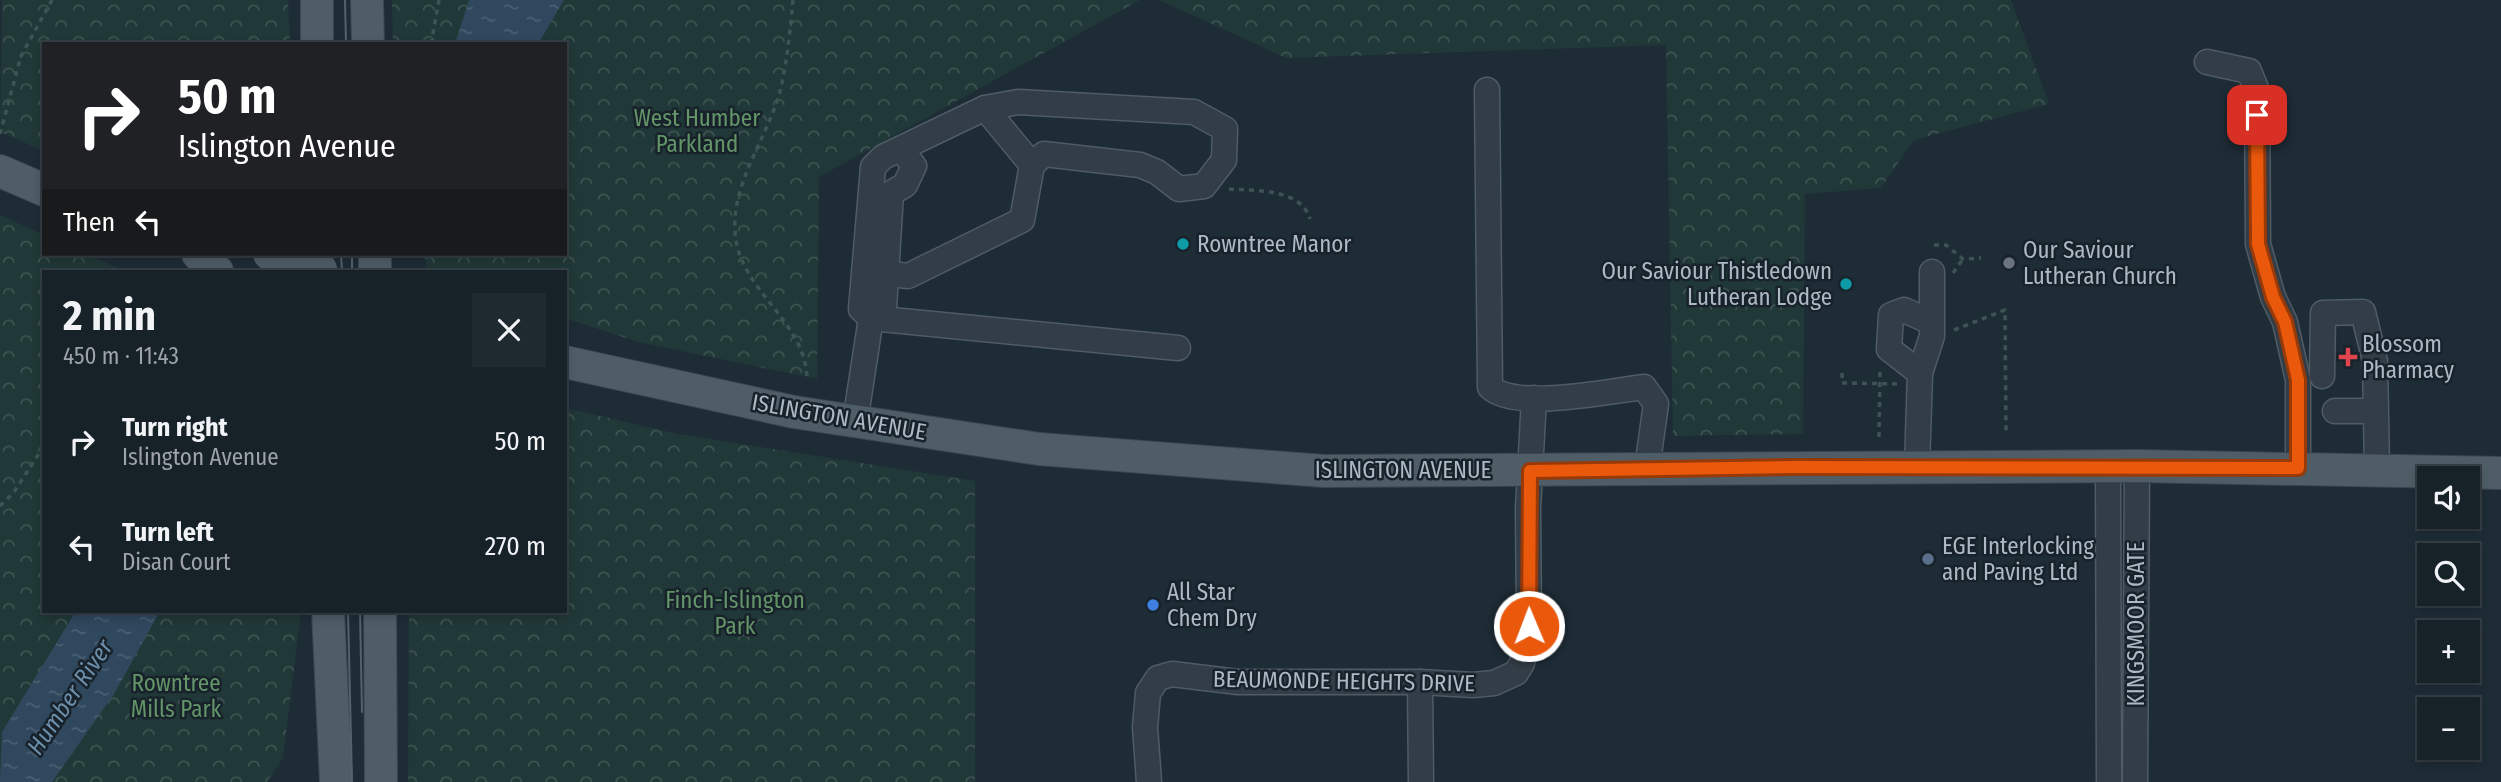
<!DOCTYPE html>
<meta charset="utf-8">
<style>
body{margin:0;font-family:"Fira Sans Condensed",sans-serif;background:#1f2930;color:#f1f3f6;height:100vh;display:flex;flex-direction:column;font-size:26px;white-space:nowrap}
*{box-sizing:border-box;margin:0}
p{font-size:23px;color:#9ea3a8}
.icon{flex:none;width:38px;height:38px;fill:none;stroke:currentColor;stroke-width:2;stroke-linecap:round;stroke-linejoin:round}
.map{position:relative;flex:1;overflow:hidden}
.details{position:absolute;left:42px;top:270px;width:525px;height:343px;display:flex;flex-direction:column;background:#162128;border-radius:0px;box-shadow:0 4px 10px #0003,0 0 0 2px #353e45}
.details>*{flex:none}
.guide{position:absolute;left:42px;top:42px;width:525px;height:214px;border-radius:0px;box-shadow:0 4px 10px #0003,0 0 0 2px #353e45;background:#202124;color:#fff;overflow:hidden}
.controls{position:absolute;left:2417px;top:466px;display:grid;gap:14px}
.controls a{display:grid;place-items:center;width:63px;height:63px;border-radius:0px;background:#162128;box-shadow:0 4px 10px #0003,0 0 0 2px #353e45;font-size:35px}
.pin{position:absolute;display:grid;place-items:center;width:60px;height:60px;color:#fff;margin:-30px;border-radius:14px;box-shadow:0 4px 10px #0006}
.me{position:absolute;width:77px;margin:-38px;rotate:359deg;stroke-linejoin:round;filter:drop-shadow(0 0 5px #0008)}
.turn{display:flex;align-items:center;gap:24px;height:147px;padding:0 21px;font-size:32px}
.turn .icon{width:91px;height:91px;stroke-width:2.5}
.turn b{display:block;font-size:49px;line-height:60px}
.then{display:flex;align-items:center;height:66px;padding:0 21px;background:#0003;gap:14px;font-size:26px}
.round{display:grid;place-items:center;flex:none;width:74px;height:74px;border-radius:0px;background:#1f2930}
.headline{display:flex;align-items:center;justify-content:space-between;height:119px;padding:0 21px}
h1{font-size:42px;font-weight:700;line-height:52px}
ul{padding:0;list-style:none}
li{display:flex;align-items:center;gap:21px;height:105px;padding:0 21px}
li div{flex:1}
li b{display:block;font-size:26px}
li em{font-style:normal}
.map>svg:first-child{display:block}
.park{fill:url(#park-crowns)}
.water{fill:url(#water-ripples)}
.pier{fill:#1e2c36}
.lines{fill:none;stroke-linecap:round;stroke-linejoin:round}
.minor-casing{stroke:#4f5b65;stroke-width:27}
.major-casing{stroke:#3b4650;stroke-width:34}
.path{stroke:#3e5454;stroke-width:3.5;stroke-dasharray:5 5;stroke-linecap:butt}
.minor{stroke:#323d47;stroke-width:24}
.major{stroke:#4f5d67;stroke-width:32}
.tram{stroke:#53626e;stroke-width:2}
.major-bridge-casing{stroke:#3b4650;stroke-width:34;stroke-linecap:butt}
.major-bridge{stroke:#4f5d67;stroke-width:32}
.route-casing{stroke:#983908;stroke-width:18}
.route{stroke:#ea580c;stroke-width:12}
.culture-dot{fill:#0f9aa8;stroke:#18222b;stroke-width:2.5}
.worship-dot{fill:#6b7280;stroke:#18222b;stroke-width:2.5}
.health-dot{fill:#e0444e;stroke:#18222b;stroke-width:2.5}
.service-dot{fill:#5c6f8a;stroke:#18222b;stroke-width:2.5}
.shop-dot{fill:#3f7fe0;stroke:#18222b;stroke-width:2.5}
.labels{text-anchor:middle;stroke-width:5;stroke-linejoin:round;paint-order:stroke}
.park-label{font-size:23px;fill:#639568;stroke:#18222b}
.poi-label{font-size:23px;fill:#acb8c4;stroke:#18222b;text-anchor:start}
.street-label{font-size:23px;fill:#acb8c4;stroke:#18222b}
.water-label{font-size:24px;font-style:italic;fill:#6b8eaa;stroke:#18222b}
</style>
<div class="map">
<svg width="2501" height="782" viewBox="0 0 2501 782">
<defs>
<pattern id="park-crowns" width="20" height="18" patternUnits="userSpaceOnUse" patternTransform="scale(1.75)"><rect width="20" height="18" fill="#203837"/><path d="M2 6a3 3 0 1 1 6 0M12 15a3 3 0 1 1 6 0" fill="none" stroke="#3e5352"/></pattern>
<pattern id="water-ripples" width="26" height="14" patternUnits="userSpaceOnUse" patternTransform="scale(1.75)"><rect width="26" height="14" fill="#2f485d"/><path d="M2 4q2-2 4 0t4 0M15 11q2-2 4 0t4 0" fill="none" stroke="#4a6073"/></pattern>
</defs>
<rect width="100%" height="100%" fill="#1e2c36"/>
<g class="park">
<path d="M2,0h286l2,44h-246v107l-44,-19z"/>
<path d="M392,0h748l-321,177 -2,202 -179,-37 -73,-24v-47h-137l-4,-17h141v-210h-172z"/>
<path d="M1159,0h852l38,104 -135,36 -33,48 -76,6 -2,240 -130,2 -7,-391 -380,13z"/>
<path d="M0,215l44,20v19h42l38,17h-80v340h257l-18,147 -16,24h-267z"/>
<path d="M565,408l113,26 297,47v301h-567l1,-171h156z"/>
</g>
<g class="water">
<path d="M469,0h95l-26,44h-83z"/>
<path d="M76,611h84l-46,83 -62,88h-52l2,-50z"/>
</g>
<path class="pier" d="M331,254h76l-14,17h-74z"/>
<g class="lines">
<g class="minor-casing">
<g id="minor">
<path d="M2207,62l42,9 8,20 1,153 15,53 12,25 13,58v88"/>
<path d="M1487,90l3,297c25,24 119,4 154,0l12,17 -9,64"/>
<path d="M985,108l33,-6 176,10 31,17 -1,31 -20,26 -25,3 -22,-17 -17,-7 -96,-11 -12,11"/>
<path d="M864,271l44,5 114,-56 10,-55 -47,-57 -102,49 -10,10 -12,142 10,9 307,30"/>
<path d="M1920,373l-31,-24 2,-34 13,-5 27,12"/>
<path d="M2322,376l1,-63 40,-1 12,49 2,109"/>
<path d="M2335,411h40"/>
<path d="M855,422l16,-104 13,-10 7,-115 14,-8 9,-19 -13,-17"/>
<path d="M2108,466l1,316"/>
<path d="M1917,467l3,-94 12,-37v-64"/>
<path d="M1420,682l1,100"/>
<path d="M1149,782l-4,-55 3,-34 10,-15 14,-4 66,8h182l53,3 21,-2 22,-10 6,-10 7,-37 -1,-117 6,-111"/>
<path d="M2135,782l2,-316"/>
</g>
</g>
<g class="major-casing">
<g id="major">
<path d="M317,0v44"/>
<path d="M367,0l1,44"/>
<path d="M0,171l44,19"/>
<path d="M198,254l19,17"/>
<path d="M375,254v17"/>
<path d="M565,362l229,50 245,37 285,22 813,-5 364,7"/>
<path d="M328,611l8,171"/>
<path d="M380,611l1,171"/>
</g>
</g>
<g class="path">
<path d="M793,0c-3,31 -6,65 -14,95 -13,44 -47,88 -44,136 2,59 73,90 72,150"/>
<path d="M431,44l8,-44"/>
<path d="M0,134l21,-78 31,-56"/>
<path d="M1229,189c26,2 72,-1 81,30"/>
<path d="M1934,245h12l17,14 18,-1"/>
<path d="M1953,273l10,-14"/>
<path d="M1954,330l51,-20 1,122"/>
<path d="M1842,373v10l58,1"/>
<path d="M1879,437l1,-68"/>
<path d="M0,506l14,-14 30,-46"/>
</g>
<use href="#minor" class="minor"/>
<use href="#major" class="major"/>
<g class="tram">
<path d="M345,0l1,44"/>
<path d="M341,254l1,17"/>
<path d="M352,254v17"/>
<path d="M348,611l4,171"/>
<path d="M360,611l2,101"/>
</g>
<g class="major-bridge-casing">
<path id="major-bridge" d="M269,254l52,15"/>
</g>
<use href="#major-bridge" class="major-bridge"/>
</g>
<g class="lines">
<g class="route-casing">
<path id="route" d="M1529,626l1,-155 263,-4 505,1v-88l-13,-58 -12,-25 -15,-53 -1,-129"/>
</g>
<use href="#route" class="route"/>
</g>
<g class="culture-dot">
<circle cx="1183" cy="244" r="7"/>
<circle cx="1846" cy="284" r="7"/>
</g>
<circle class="worship-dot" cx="2009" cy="263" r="7"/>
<path class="health-dot" d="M2344.5 346.5h7v7h7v7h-7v7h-7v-7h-7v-7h7z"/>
<circle class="service-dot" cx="1928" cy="559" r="7"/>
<circle class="shop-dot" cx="1153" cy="605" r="7"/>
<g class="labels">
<g class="park-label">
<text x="697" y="126">West Humber<tspan x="697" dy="26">Parkland</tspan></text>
<text x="735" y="608">Finch-Islington<tspan x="735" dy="26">Park</tspan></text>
<text x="176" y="691">Rowntree<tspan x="176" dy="26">Mills Park</tspan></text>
</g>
<g class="poi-label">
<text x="1197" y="252">Rowntree Manor</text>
<text x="2023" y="258">Our Saviour<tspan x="2023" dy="26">Lutheran Church</tspan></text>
<text x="1832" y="279" text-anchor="end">Our Saviour Thistledown<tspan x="1832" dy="26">Lutheran Lodge</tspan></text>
<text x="2362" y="352">Blossom<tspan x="2362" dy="26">Pharmacy</tspan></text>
<text x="1942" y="554">EGE Interlocking<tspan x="1942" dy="26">and Paving Ltd</tspan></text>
<text x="1167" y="600">All Star<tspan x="1167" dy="26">Chem Dry</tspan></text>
</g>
<g class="street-label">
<text transform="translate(839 417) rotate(10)" y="8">ISLINGTON AVENUE</text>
<text x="1403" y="478">ISLINGTON AVENUE</text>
<text transform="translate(2136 624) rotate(-90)" y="8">KINGSMOOR GATE</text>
<text transform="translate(1344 681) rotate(1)" y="8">BEAUMONDE HEIGHTS DRIVE</text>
</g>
<g class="water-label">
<text transform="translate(70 697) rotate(-56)" y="8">Humber River</text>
</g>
</g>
</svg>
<div class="controls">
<a><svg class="icon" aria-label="sound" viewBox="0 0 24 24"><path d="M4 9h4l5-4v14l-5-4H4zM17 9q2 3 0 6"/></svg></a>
<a><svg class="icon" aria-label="search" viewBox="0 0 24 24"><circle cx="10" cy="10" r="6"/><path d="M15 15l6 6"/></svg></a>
<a>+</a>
<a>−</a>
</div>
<div class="pin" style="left:2257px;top:115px;background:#d93025"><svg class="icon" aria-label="arrive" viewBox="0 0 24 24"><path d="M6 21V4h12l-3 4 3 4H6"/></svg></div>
<svg class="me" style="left:1529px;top:626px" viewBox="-20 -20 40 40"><circle r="17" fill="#ea580c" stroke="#fff" stroke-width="3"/><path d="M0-11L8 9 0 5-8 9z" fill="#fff"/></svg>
<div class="guide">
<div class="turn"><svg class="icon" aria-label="right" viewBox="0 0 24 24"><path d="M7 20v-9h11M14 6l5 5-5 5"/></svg><div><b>50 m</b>Islington Avenue</div></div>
<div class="then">Then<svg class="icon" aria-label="left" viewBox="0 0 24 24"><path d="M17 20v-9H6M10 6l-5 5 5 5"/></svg></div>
</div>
<section class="details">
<div class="headline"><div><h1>2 min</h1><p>450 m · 11:43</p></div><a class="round"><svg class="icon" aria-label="close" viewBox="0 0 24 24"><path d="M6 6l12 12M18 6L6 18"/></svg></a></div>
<ul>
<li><svg class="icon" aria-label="right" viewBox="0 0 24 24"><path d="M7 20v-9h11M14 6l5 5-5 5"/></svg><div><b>Turn right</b><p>Islington Avenue</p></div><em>50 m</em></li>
<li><svg class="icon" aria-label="left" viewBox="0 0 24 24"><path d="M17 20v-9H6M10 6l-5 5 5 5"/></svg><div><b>Turn left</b><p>Disan Court</p></div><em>270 m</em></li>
</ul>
</section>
</div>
